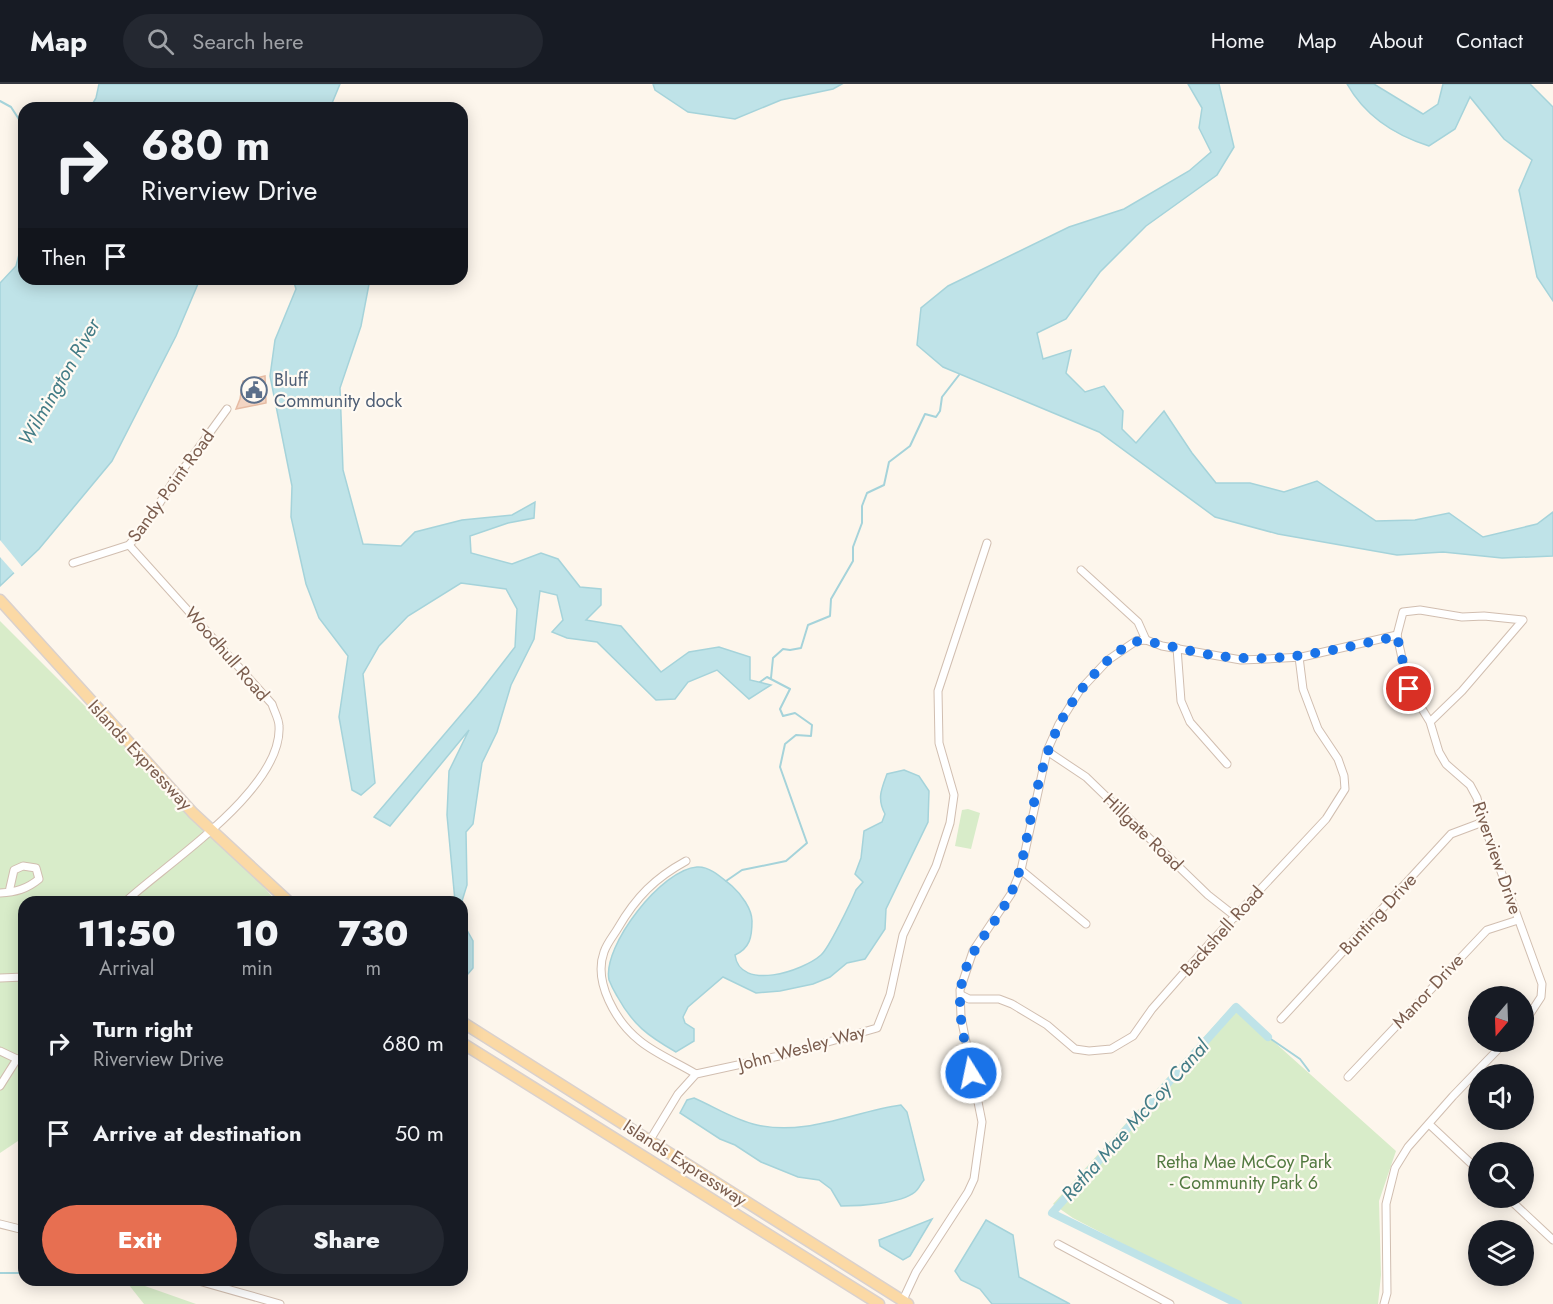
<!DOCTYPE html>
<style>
body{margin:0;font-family:Jost,sans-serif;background:#242831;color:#f1f3f6;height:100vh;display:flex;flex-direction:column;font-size:22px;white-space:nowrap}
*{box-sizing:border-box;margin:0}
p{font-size:20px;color:#9ea1a6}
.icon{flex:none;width:33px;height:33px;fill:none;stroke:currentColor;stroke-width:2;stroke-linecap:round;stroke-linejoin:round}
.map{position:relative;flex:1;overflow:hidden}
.sheet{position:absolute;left:18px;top:812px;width:450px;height:390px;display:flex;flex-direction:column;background:#171b24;border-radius:18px;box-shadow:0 3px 15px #0003}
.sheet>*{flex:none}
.guide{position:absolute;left:18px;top:18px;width:450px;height:183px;border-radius:18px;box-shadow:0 3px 15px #0003;background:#171b24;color:#f1f3f6;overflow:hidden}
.needle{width:39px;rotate:199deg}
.fabs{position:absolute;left:1468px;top:902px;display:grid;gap:12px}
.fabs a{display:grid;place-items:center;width:66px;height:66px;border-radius:50%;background:#171b24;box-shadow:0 3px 15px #0003;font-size:30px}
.pin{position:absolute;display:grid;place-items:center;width:51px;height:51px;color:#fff;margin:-26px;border:3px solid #fff;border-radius:50%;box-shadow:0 2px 6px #0007}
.me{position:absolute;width:66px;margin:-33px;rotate:350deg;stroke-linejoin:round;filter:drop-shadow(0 0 4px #0008)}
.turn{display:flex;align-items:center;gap:21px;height:126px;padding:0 24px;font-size:27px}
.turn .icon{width:78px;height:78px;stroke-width:2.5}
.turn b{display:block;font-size:42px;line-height:51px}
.then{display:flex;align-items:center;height:57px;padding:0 24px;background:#0003;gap:12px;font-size:22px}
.eta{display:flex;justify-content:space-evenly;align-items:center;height:102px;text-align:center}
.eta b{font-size:36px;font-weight:800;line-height:42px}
.cta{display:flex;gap:12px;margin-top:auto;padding:12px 24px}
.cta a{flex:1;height:69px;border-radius:36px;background:#e76f51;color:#fff;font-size:24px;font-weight:800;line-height:69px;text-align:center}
.cta a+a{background:#242831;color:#f1f3f6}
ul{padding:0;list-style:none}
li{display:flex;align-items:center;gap:18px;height:90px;padding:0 24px}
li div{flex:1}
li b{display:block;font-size:22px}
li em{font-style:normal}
header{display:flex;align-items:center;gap:36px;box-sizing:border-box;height:84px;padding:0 30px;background:#171b24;border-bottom:2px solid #363941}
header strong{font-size:28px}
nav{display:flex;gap:33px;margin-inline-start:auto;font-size:21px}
.search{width:420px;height:54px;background:#242831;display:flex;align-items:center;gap:15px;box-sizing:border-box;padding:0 21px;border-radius:33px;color:#9ea1a6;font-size:22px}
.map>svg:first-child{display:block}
.green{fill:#d8ecc9}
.water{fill:#bfe3e8;stroke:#a5d3da;stroke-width:1.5}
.pier{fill:#fdf6ec}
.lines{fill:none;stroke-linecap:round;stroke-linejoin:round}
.stream{stroke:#a5d3da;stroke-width:2}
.canal{stroke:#bfe3e8;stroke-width:8}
.building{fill:#f3d5c3;stroke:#e6bba3;stroke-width:1.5}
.street-casing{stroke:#d1beb0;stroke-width:9}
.primary-casing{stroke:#dad1cd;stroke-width:13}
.street{stroke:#fff;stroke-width:7}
.primary{stroke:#fbd9a5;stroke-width:10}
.route{stroke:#1a73e8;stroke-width:10;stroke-dasharray:0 18}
.labels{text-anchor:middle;stroke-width:4.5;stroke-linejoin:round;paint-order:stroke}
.service-label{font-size:18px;fill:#4e5e75;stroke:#fffaf3;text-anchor:start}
.street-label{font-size:18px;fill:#7a5c4d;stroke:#fffaf3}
.park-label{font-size:18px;fill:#537a41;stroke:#fffaf3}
.water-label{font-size:20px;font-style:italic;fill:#437c86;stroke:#fffaf3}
</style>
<header>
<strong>Map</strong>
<div class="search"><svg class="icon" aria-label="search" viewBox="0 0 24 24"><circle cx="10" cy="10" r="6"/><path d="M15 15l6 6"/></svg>Search here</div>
<nav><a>Home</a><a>Map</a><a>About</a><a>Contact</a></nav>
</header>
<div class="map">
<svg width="1553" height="1220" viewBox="0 0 1553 1220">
<rect width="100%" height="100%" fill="#fdf6ec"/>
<g class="green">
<path d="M0,537l247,247 29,33 -252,1v235l-24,16z"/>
<path d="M968,725l12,4 -9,36 -16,-3 7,-36z"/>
<path d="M1233,921l163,146 -17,50 2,74 -3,29h-139l-166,-86 -20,-14z"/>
<path d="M125,1196h3l68,24h-52z"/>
</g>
<g class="water">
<path d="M99,0h241l-10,24h-240l6,-10z"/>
<path d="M653,0h189l-9,5 -52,11 -46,19 -47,-7 -33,-22z"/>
<path d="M1188,0h31l15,63 -17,28 -71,51 -46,46 -34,47 -29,14 6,26 28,-9 -5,23 19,19 19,-6 19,25 -1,18 14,14 28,-32 28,42 24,30h34l34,9 33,-11 59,40 39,-1 34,-7 34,24 54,-13 16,-12v44l-51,2 -59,-6 -46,3 -119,-21 -63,-17 -116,-85 -156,-65 -26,-22 4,-37 27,-22 121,-59 55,-18 65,-38 22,-19 -12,-24 3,-20z"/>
<path d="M1347,0h27l49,30 15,-10 5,-20h87l23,23v194l-16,-24 -18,-87 13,-30 -28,-21 -34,-42 -15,32 -26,17c-35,-11 -64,-30 -82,-62z"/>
<path d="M24,151v44h176l-24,57 -64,125 -73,88 -39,37v-303l16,-17z"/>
<path d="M293,195h77l-9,47 -21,62 3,82 20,74 38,2 14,-14 47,-12 50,-5 23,-13 -1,16 -26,5 -38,13 1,17 41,11 29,-11 17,6 22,28 21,2v16l-15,15 35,6 40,46 28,-20 30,-5 31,10v23l21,5 -22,14 -32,-29 -29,12 -13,17 -19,1 -59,-58 -30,-4 -15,-6 11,-12 -6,-25 -17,-4 -6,48 -23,46 -14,47 -15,31 -9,61 -7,8 1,53 -5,16h-7l-8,-86 2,-44 20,-41 -79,96 -16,-9 103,-121 38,-49 2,-38 -11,-20 -45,-6 -53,33 -29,30 -16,28 12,109 -14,12 -9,-5 -13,-73 9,-61 -29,-38 -13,-34 -15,-67 1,-31 -22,-110 5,-36 21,-51z"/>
<path d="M904,686l15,6 10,15 -1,31 -42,87 -1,20 -20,30 -18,4 -17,14 -17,7 -33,7 -24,2 -33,-16 -35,30 -5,10 2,6 9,6v12l-18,11c-28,-16 -43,-27 -59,-56 -3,-5 -6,-11 -8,-16 -7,-34 53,-111 88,-113 13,-1 25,11 35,19 9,8 20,23 20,35 0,16 -2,27 -17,34 5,37 68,16 86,0 8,-7 30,-53 35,-65l7,-8 -8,-8 6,-16 3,-27 18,-9 3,-8c-8,-15 -4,-24 2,-40z"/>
<path d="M462,824l3,7 -2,8 10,18v27l-11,13z"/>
<path d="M694,1014c21,9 40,22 63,27 50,11 95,-13 144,-20l6,7 17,68c-3,3 -5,9 -9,12 -15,12 -56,14 -74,14l-10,-17 -12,-9 -21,-3 -37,-15 -26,-17 -15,-6 -40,-26 7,-13z"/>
<path d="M932,1135l-22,37 -7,4 -23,-14 -1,-6z"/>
<path d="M986,1136l27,15 6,42 51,27h-78l-12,-15 -19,-9 -6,-9z"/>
</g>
<path class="pier" d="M0,456l23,28 -7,7 -16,-18z"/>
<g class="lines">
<g class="stream">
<path d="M0,17l11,6 13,20"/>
<path d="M771,594l2,-20 10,-9 7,1 11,-2 7,-23 22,-9 1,-17 22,-38v-14l9,-24v-17l5,-13 17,-8 5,-23 21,-16 15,-32 11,3 4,-6 2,-14 17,-22"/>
<path d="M726,797l16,-11 44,-9 21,-18 -27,-76 5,-23 11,-9 15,1 1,-11 -17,-12 -12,3 -3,-7 10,-20 -23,-12 -7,5"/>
<path d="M1268,953l32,22 9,12"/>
<path d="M0,1189h24"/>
</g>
<path class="canal" d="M1238,1220l-186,-91 184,-206 32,30"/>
</g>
<path class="building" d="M265,292l1,27 -30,6 4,-10 3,-18z"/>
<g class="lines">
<g class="street-casing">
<g id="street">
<path d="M73,479l56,-18 16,-19 35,-55 1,1 46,-63"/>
<path d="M1081,486l57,52 8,18"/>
<path d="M1177,564l4,53 9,21 37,42"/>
<path d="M1430,638l32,-31 61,-71 -39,-4 -22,1 -42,-7 -17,2 -6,23 11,51 22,36 9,30 7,12 24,21 7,13 6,24 59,162 -1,13 -17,26"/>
<path d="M1047,667l39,26 122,118 28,22"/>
<path d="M686,777c-31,17 -50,36 -68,67 -4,7 -11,15 -14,24 -11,30 12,70 36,89 16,13 38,22 56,33"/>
<path d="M1021,786l65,54"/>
<path d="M0,809c16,-1 27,-4 39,-14l-3,-11 -13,-2 -9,4 -5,22"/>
<path d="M125,818c42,-39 158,-113 154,-176 0,-7 -5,-15 -7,-22l-143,-159"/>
<path d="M0,894l24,-1"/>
<path d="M961,911l8,4h30l13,5 35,21 28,24 14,2 22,-2 22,-13 19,-27 59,-67 115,-123 19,-30 -1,-13 -6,-17 -20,-30 -15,-40 -4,-32"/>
<path d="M1281,935l170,-185 32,-12"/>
<path d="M0,967l17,8h7"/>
<path d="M1348,993l139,-147 31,-10"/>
<path d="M0,1002l17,-27"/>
<path d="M1429,1040l50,47"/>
<path d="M650,1056l28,-46 18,-20 83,-18 98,-28 13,-33 13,-60 33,-69 14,-43 4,-28 -15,-52 -1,-52 49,-148"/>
<path d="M1507,1113l46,43"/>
<path d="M0,1140l24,6"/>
<path d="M1058,1160l112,60"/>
<path d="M195,1196l85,24"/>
<path d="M902,1218l14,-30 52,-80 6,-13 8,-57 -21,-105 -1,-27 13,-39 38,-57 10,-24 26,-119 12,-27 21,-34 28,-30 28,-19 10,-1 16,6 79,14 26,-1 35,-2 95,-22"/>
<path d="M1384,1220l3,-11 -1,-89 9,-36 13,-21 45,-51 53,-55"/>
</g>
</g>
<g class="primary-casing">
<g id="primary">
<path d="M0,516l193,213 96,89"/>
<path d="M462,938l446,282"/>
<path d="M462,959l417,261"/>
</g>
</g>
<use href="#street" class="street"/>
<use href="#primary" class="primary"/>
</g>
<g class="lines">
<path class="route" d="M971,989c-5,-27 -14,-58 -10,-85 5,-39 35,-61 50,-95 9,-18 12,-37 16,-56 12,-60 21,-110 63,-158 12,-14 28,-30 45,-37 9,-4 57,10 70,12 56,9 93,3 148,-8 15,-4 30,-6 44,-10l12,53"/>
</g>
<defs>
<g id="civic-ring" transform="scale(1.35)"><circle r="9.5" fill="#fffaf3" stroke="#5c6f8a" stroke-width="1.5"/><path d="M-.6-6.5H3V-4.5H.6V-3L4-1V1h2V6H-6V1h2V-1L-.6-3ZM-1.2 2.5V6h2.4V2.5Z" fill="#5c6f8a"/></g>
</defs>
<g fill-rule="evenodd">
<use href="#civic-ring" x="254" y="306"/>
</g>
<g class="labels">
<g class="service-label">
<text x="274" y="302">Bluff<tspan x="274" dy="21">Community dock</tspan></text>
</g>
<g class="street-label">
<text transform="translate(171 402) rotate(-54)" y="6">Sandy Point Road</text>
<text transform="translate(227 570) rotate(49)" y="6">Woodhull Road</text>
<text transform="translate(140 671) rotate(47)" y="6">Islands Expressway</text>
<text transform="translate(1143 748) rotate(44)" y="6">Hillgate Road</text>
<text transform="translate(1497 774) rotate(71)" y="6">Riverview Drive</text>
<text transform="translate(1378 830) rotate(-47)" y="6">Bunting Drive</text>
<text transform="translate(1222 847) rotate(-48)" y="6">Backshell Road</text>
<text transform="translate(1428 907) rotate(-47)" y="6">Manor Drive</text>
<text transform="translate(802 964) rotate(-15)" y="6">John Wesley Way</text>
<text transform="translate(685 1079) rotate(33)" y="6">Islands Expressway</text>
</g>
<g class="park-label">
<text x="1244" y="1084">Retha Mae McCoy Park<tspan x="1244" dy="21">- Community Park 6</tspan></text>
</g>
<g class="water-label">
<text transform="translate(59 298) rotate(-60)" y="7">Wilmington River</text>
<text transform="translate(1135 1036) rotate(-48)" y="7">Retha Mae McCoy Canal</text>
</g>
</g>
</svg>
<div class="fabs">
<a><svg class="needle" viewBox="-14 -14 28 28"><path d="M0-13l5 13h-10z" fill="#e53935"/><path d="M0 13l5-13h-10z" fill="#9ea1a6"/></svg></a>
<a><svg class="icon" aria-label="sound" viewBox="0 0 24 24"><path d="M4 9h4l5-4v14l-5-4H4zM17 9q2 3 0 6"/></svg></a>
<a><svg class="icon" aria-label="search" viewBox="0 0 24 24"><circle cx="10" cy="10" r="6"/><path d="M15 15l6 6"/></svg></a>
<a><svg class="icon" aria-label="layers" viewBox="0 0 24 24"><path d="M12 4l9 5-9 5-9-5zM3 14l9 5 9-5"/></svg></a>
</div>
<div class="pin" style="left:1409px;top:605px;background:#d93025"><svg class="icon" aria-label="arrive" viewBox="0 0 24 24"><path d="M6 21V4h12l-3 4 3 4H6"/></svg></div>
<svg class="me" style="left:971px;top:989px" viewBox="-20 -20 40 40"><circle r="17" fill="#1a73e8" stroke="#fff" stroke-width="3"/><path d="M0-11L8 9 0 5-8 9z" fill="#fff"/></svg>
<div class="guide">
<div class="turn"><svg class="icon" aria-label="right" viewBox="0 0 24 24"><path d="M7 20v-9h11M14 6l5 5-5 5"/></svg><div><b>680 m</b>Riverview Drive</div></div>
<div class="then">Then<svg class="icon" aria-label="arrive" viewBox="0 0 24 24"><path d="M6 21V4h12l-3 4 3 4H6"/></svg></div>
</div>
<section class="sheet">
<div class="eta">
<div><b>11:50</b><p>Arrival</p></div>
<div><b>10</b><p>min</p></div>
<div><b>730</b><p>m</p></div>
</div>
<ul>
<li><svg class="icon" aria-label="right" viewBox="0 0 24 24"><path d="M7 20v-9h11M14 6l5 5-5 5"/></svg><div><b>Turn right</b><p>Riverview Drive</p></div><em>680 m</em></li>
<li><svg class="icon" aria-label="arrive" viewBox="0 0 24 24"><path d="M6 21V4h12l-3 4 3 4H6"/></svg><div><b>Arrive at destination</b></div><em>50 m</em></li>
</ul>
<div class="cta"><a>Exit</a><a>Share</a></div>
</section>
</div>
